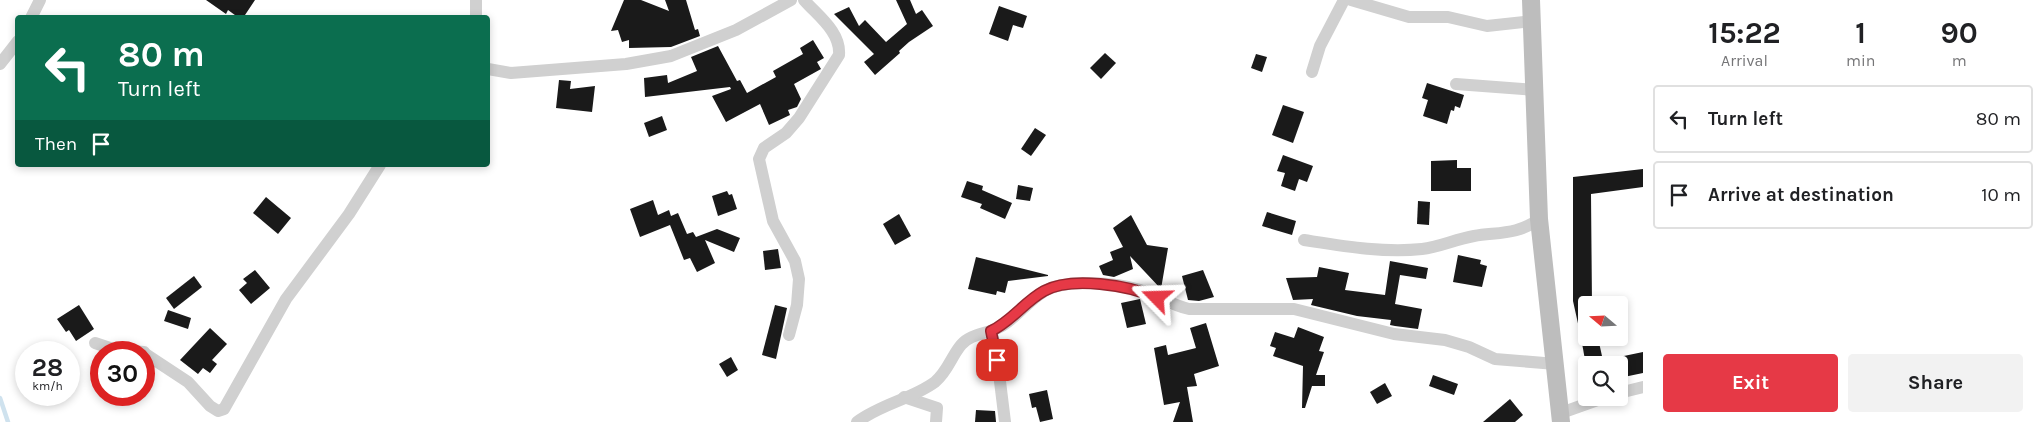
<!DOCTYPE html>
<style>
body{margin:0;font-family:Karla,sans-serif;background:#f2f2f2;color:#202124;height:100vh;display:flex;flex-direction:column;font-size:19px;white-space:nowrap}
*{box-sizing:border-box;margin:0}
p{font-size:16px;color:#757577}
.icon{flex:none;width:28px;height:28px;fill:none;stroke:currentColor;stroke-width:2;stroke-linecap:round;stroke-linejoin:round}
.map{position:relative;flex:1;overflow:hidden}
.panel{display:flex;flex-direction:column;background:#fff;width:400px}
.panel>*{flex:none}
.guide{position:absolute;left:15px;top:15px;width:475px;height:152px;border-radius:5px;box-shadow:0 2px 8px #0003;background:#0b6e4f;color:#fff;overflow:hidden}
.needle{width:32px;rotate:289deg}
.controls{position:absolute;left:1578px;top:296px;display:grid;gap:10px}
.controls a{display:grid;place-items:center;width:50px;height:50px;border-radius:5px;background:#fff;box-shadow:0 2px 8px #0003;font-size:25px}
.speed{position:absolute;left:15px;top:341px;display:flex;gap:10px;font-size:25px;font-weight:700;text-align:center}
.speed>*{display:grid;place-content:center;width:65px;height:65px;border-radius:50%;background:#fff;box-shadow:0 2px 8px #0003;line-height:1}
.speed small{font-size:12px;font-weight:400}
.speed .limit{border:8px solid #d22;background:#fff;color:#111}
.pin{position:absolute;display:grid;place-items:center;width:42px;height:42px;color:#fff;margin:-21px;border-radius:10px;box-shadow:0 2px 8px #0006}
.me{position:absolute;width:55px;margin:-28px;rotate:292deg;stroke-linejoin:round;filter:drop-shadow(0 0 4px #0008)}
.turn{display:flex;align-items:center;gap:18px;height:105px;padding:0 20px;font-size:22px}
.turn .icon{width:65px;height:65px;stroke-width:2.5}
.turn b{display:block;font-size:35px;line-height:42px}
.then{display:flex;align-items:center;height:48px;padding:0 20px;background:#0003;gap:10px;font-size:19px}
.eta{display:flex;justify-content:space-evenly;align-items:center;height:85px;text-align:center}
.eta b{font-size:30px;font-weight:700;line-height:35px}
.action{display:flex;gap:10px;margin-top:auto;padding:10px 20px}
.action a{flex:1;height:58px;border-radius:5px;background:#e63946;color:#fff;font-size:20px;font-weight:700;line-height:58px;text-align:center}
.action a+a{background:#f2f2f2;color:#202124}
ul{padding:0;list-style:none}
li{display:flex;align-items:center;gap:15px;height:68px;margin:0 10px 8px;padding:0 10px;border:2px solid #e0e0e0;border-radius:5px}
li div{flex:1}
li b{display:block;font-size:19px}
li em{font-style:normal}
main{display:flex;flex:1;min-height:0}
.map>svg:first-child{display:block}
.lines{fill:none;stroke-linecap:round;stroke-linejoin:round}
.stream{stroke:#cfe2ee;stroke-width:4.5}
.building{fill:#1a1a1a}
.street{stroke:#d0d0d0;stroke-width:12}
.secondary{stroke:#bdbdbd;stroke-width:18}
.route-casing{stroke:#96252e;stroke-width:12}
.route{stroke:#e63946;stroke-width:9}
</style>
<main>
<div class="map">
<svg width="1643" height="422" viewBox="0 0 1643 422">
<rect width="100%" height="100%" fill="#fff"/>
<g class="lines">
<path class="stream" d="M0,398l8,24"/>
</g>
<g class="building">
<path d="M206,0h49l-12,18h-4l-11,-8 -2,4z"/>
<path d="M624,0h17l28,11 -4,-11h21l9,30 3,-1 2,7 -29,11 -42,1v-8l-7,2 -4,-12 -7,1z"/>
<path d="M896,0h14l6,14 6,-4 11,16 -24,16 -10,9 1,2 -25,22 -11,-13 10,-8 -40,-40 15,-7 10,19 6,-6 21,22 21,-18z"/>
<path d="M999,6l28,10 -4,12 -10,-3 -5,16 -19,-7z"/>
<path d="M813,40l11,18 -7,4 4,7 -27,15 7,15 -4,8 -9,3 2,5 -21,10 -9,-21 -34,18 -14,-26 19,-7 -1,-2 -85,10 -1,-19 23,-3 1,8 29,-12 -6,-14 27,-11 19,35 3,-1 7,13 29,-16 -3,-6 30,-17 -3,-6z"/>
<path d="M1105,53l11,10 -15,16 -11,-11z"/>
<path d="M1256,54l11,3 -5,15 -11,-4z"/>
<path d="M559,80l12,1 -1,8 25,-3 -3,26 -36,-4z"/>
<path d="M1427,83l37,12 -4,13 -5,-2 -1,5 -3,-1 -4,14 -24,-8 5,-16 -6,-2z"/>
<path d="M1283,105l21,7 -11,31 -21,-8z"/>
<path d="M662,116l5,14 -18,7 -5,-14z"/>
<path d="M1035,128l11,7 -15,21 -10,-7z"/>
<path d="M1283,155l30,11 -6,16 -8,-3 -4,12 -14,-5 4,-13 -8,-2z"/>
<path d="M1457,160v8h14v23h-40v-30z"/>
<path d="M1643,169v18l-52,7 1,111h-6v32h-5l-8,-36v-124z"/>
<path d="M967,181l16,5 -1,4 30,13 -7,16 -25,-11 2,-4 -21,-7z"/>
<path d="M1018,185l15,3 -3,13 -14,-2z"/>
<path d="M727,191l2,4 3,-1 5,15 -19,7 -6,-20z"/>
<path d="M266,197l25,21 -13,16 -25,-21z"/>
<path d="M653,200l5,15 11,-5 2,6 7,-3 9,21 6,-2 3,5 21,-8 23,9 -6,14 -29,-12 10,23 -18,9 -7,-14 -6,2 -14,-35 -30,12 -10,-28z"/>
<path d="M1418,201l12,1 -1,23 -12,-1z"/>
<path d="M1267,212l29,9 -4,14 -30,-9z"/>
<path d="M899,214l12,22 -16,9 -12,-21z"/>
<path d="M1131,215l16,30 21,3 -7,41 -31,-33 3,13 -19,8 -11,-2 -4,-9 14,-6 -3,-8 13,-5 -10,-19z"/>
<path d="M778,249l3,19 -16,2 -2,-19z"/>
<path d="M1458,255l23,5 -1,4 7,2 -5,21 -29,-5z"/>
<path d="M976,257l72,18v1l-40,5 -3,12 -8,-2 -1,4 -28,-6z"/>
<path d="M1390,261l38,7 -2,11 -26,-4 -5,29 27,5 -4,20 -23,-3 -5,-1 1,-5 -34,-4 -46,-11 2,-6 -20,1 -7,-22 31,-1 2,-10 30,6 -4,17 40,5z"/>
<path d="M255,270l15,18 -19,16 -12,-14 8,-7 -4,-4z"/>
<path d="M1203,270l11,27 -15,4 -11,-1 -6,-24z"/>
<path d="M194,276l8,11 -28,22 -8,-11z"/>
<path d="M1140,299l6,25 -19,4 -6,-25z"/>
<path d="M79,305l15,24 -18,12 -7,-11 -3,2 -9,-13z"/>
<path d="M775,305l12,3 -11,51 -14,-4z"/>
<path d="M168,310l23,8 -3,11 -24,-8z"/>
<path d="M1206,323l13,43 -25,8 3,12 -10,1 6,35h-20l7,-20 -16,3 -10,-57 12,-3 2,10 28,-7 -6,-20z"/>
<path d="M1298,327l26,10 -5,14 5,1 -8,23h9v11h-13l-7,22h-3l1,-42 -30,-10 3,-8 -6,-2 5,-14 19,6z"/>
<path d="M210,328l17,16 -15,16 5,4 -7,9 -7,-5 -5,6 -18,-14z"/>
<path d="M1581,338h17l6,27h-18z"/>
<path d="M1643,352v21l-24,5v-21z"/>
<path d="M731,357l7,13 -11,7 -8,-13z"/>
<path d="M1433,375l25,9 -4,11 -25,-9z"/>
<path d="M1385,383l7,13 -15,8 -7,-12z"/>
<path d="M1047,390l6,29 -13,3 -4,-15 -4,1 -3,-14z"/>
<path d="M1510,399l13,16 -8,7h-32z"/>
<path d="M976,410l19,1 1,11h-21z"/>
</g>
<g class="lines">
<g class="street">
<path d="M1351,0l58,17h39l39,9 46,-5"/>
<path d="M31,18l9,-18"/>
<path d="M476,18v-18"/>
<path d="M0,64l18,-23"/>
<path d="M488,69l23,4 115,-9 45,-8 65,-26 55,-30"/>
<path d="M1312,72l8,-26 24,-46"/>
<path d="M1456,84l79,6"/>
<path d="M1304,240c39,6 79,13 118,9 17,-2 34,-10 52,-13 24,-4 44,-1 65,-17"/>
<path d="M991,331l5,18 9,73"/>
<path d="M789,335l8,-30 2,-26 -4,-18 -22,-40 -14,-62 5,-11 22,-15 13,-15 40,-63c2,-23 -21,-39 -35,-55"/>
<path d="M95,343l21,7 28,2"/>
<path d="M144,353l44,29 22,24 8,5 6,-2 62,-110 63,-85 31,-49"/>
<path d="M1619,393l24,-6"/>
<path d="M904,397l33,11 -1,14"/>
<path d="M1561,413l42,-15"/>
<path d="M857,422c24,-18 55,-23 78,-40 13,-11 16,-25 26,-37 10,-12 28,-11 41,-19 15,-9 26,-25 41,-34 20,-13 74,-10 97,-2 17,5 31,15 49,19h105l100,25 51,6 24,7 26,12 61,5"/>
</g>
<path class="secondary" d="M1531,0l8,219 22,203"/>
</g>
<g class="lines">
<g class="route-casing">
<path id="route" d="M997,360l-6,-29c21,-10 33,-29 53,-40 27,-15 85,-6 113,7"/>
</g>
<use href="#route" class="route"/>
</g>
</svg>
<div class="controls">
<a><svg class="needle" viewBox="-14 -14 28 28"><path d="M0-13l5 13h-10z" fill="#e53935"/><path d="M0 13l5-13h-10z" fill="#757577"/></svg></a>
<a><svg class="icon" aria-label="search" viewBox="0 0 24 24"><circle cx="10" cy="10" r="6"/><path d="M15 15l6 6"/></svg></a>
</div>
<div class="speed"><div>28<small>km/h</small></div><div class="limit">30</div></div>
<div class="pin" style="left:997px;top:360px;background:#d93025"><svg class="icon" aria-label="arrive" viewBox="0 0 24 24"><path d="M6 21V4h12l-3 4 3 4H6"/></svg></div>
<svg class="me" style="left:1157px;top:298px" viewBox="-20 -20 40 40"><path d="M0-17L14 15 0 8-14 15z" fill="#e63946" stroke="#fff" stroke-width="4"/></svg>
<div class="guide">
<div class="turn"><svg class="icon" aria-label="left" viewBox="0 0 24 24"><path d="M17 20v-9H6M10 6l-5 5 5 5"/></svg><div><b>80 m</b>Turn left</div></div>
<div class="then">Then<svg class="icon" aria-label="arrive" viewBox="0 0 24 24"><path d="M6 21V4h12l-3 4 3 4H6"/></svg></div>
</div>
</div>
<section class="panel">
<div class="eta">
<div><b>15:22</b><p>Arrival</p></div>
<div><b>1</b><p>min</p></div>
<div><b>90</b><p>m</p></div>
</div>
<ul>
<li><svg class="icon" aria-label="left" viewBox="0 0 24 24"><path d="M17 20v-9H6M10 6l-5 5 5 5"/></svg><div><b>Turn left</b></div><em>80 m</em></li>
<li><svg class="icon" aria-label="arrive" viewBox="0 0 24 24"><path d="M6 21V4h12l-3 4 3 4H6"/></svg><div><b>Arrive at destination</b></div><em>10 m</em></li>
</ul>
<div class="action"><a>Exit</a><a>Share</a></div>
</section>
</main>
